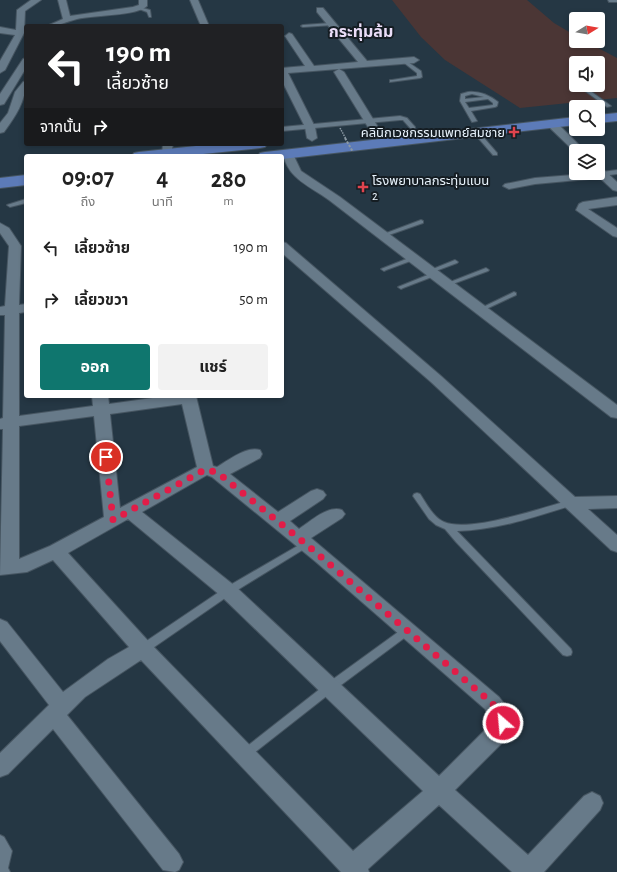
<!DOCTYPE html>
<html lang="th">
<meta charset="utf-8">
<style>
body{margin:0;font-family:"Alegreya Sans","Noto Sans Thai",sans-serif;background:#f2f2f2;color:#222;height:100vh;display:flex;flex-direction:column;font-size:15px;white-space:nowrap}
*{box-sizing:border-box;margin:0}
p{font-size:13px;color:#767676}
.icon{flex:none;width:22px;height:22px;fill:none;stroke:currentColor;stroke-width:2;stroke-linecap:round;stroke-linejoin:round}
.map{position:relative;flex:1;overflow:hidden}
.details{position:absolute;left:24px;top:154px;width:260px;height:244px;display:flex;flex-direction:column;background:#fff;border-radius:4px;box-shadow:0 2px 6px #0003}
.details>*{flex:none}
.guide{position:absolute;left:24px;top:24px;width:260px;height:122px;border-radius:4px;box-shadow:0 2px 6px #0003;background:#202124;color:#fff;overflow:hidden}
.needle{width:26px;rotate:79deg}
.controls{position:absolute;left:569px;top:12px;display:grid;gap:8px}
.controls a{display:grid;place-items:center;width:36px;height:36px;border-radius:4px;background:#fff;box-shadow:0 2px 6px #0003;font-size:20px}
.pin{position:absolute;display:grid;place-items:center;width:34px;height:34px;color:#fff;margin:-17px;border:2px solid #fff;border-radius:50%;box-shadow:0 1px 4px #0007}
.me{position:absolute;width:44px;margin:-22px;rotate:333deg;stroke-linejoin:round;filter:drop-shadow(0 0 3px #0008)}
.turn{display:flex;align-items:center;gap:14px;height:84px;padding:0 16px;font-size:18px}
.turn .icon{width:52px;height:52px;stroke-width:2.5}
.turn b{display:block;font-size:28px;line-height:34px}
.then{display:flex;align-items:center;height:38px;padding:0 16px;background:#0003;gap:8px;font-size:15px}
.eta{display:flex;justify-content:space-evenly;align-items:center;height:68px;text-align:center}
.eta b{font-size:24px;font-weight:700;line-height:28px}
.cta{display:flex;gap:8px;margin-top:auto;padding:8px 16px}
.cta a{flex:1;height:46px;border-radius:4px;background:#0f766e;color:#fff;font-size:16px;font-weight:700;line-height:46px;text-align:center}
.cta a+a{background:#f2f2f2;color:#222}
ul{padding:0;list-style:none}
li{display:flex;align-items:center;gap:12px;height:52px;padding:0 16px}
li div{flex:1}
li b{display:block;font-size:15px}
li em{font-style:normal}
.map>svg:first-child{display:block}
.industrial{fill:#4b3635;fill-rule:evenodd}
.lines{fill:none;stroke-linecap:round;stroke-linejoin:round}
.service-casing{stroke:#465561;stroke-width:2}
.minor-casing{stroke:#465561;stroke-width:2}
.primary-casing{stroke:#465561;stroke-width:2}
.service{fill:#677a89;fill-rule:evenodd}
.minor{fill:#677a89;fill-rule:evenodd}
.primary{fill:#5c7bb8;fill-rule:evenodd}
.path-bridge-far1{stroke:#8b99a4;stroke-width:1.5;stroke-dasharray:1.5 1;stroke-linecap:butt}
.path-bridge{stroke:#8b99a4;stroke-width:2;stroke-dasharray:2.5 1.5;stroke-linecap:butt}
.route{stroke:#e11d48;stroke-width:7;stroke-dasharray:0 12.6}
.health-dot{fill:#e0444e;stroke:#151d23;stroke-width:1.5}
.labels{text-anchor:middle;stroke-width:4;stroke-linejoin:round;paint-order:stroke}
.far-poi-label{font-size:13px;fill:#e8f3fc;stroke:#151d23;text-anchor:end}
.far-district-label{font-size:16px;font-weight:bold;fill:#eaddf8;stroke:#151d23}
</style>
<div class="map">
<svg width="617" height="872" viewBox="0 0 617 872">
<rect width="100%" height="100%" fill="#253744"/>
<path class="industrial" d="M392,0h135l27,23 22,13v5h9l32,17v40l-97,10 -75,-48 -24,-23zM576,63h22v22h-22z"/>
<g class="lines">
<g class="service-casing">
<g id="service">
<path d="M139,7l11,3 1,7h-2l-2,-5 -8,-3z"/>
<path d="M331,23h2v2l-30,2 -2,-1 2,-1z"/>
<path d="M405,60l16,11 1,6 -2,1 -30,4v-2h2l25,-4v-3l-14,-11v-1z"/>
<path d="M577,85h5l29,21 -4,1z"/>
<path d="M468,92c11,-1 21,3 30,10l-1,4 -2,1 -24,4 6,10 -5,1 -12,-21 1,-7zM472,94l12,3 -19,2v-3zM488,99l5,4v2l-24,3 -4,-6z"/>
<path d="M400,116l7,2 8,9v2h-4l-8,-9h-3l-118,11v-4z"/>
<path d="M474,131h4l19,22v2h-4l-19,-22z"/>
<path d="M617,170v4l-15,2 -3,-2 3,-2z"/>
<path d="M26,199v4l-16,4 -3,-2z"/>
<path d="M421,220l2,1v2l-37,13h-4l-1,-1z"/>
<path d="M414,256l3,2 -1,1 -30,11 -2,1 -3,-2z"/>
<path d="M455,260l3,2 -1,1 -24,9 -2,1 -3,-2z"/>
<path d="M486,268l3,2 -1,1 -38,14h-4l-1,-1z"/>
<path d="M435,272l2,1v2l-34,13 -2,1 -3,-2z"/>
<path d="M514,292l2,1v2l-32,15h-4l-1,-1z"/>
<path d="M417,493l3,1c6,9 13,23 24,28 25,11 98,-14 126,-22l3,1 1,2 -1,2c-38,12 -76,25 -116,26l114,118 1,3 -1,3 -4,1 -4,-1 -107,-113 -11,-13 -9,-4 -7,-6 -16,-23 1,-2z"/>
<path d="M306,541l3,1 1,2 -1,2 -78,48 -84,58 -4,1 -4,-1 -1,-3 1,-3 86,-58z"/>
<path d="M408,626l3,1 2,3 -2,3 -78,58 -84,66 -4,2 -4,-2 -1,-3 1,-3 84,-66 80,-58z"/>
<path d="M0,835l4,2 8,14 -4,17 2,4h-10z"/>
</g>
</g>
<g class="minor-casing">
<g id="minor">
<path d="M31,0h10l-16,11 -1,22 -19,37 -5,3v-12l15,-26 -15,-2v-6l16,3 1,-20z"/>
<path d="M58,0h8l4,16 63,-9 6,-2v-5h8v6c-10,10 -54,9 -70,13 -11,3 -19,7 -30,7l16,-7z"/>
<path d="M190,0h8l11,26h-8z"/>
<path d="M608,0h9v2h-8z"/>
<path d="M317,8h6l44,53 47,-4 5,3 -5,3 -126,10 27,54 2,11 -5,3 -5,-3 -2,-11 -23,-46v-13l23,-2 -20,-30 4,-3 3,1 22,32 44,-4 -41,-50z"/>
<path d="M26,58v10l-22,36 -4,1v-11l23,-35z"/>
<path d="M339,69l5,3 37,60 -1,2 -4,1 -5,-3 -37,-60z"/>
<path d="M26,81c0,20 -11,36 -22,51l-4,1v-10l8,-10 7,-21 8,-10z"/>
<path d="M552,121l4,1 29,29h-9v2l-28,-27 -1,-2z"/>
<path d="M163,144h10l-2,11h-8l-1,-2z"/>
<path d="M288,151l4,1 9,19 39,26 277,208v13l-6,-1 -282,-217c-19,-14 -41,-21 -46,-46z"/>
<path d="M598,167l4,1 15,14v9l-4,-1 -13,-12 -65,6 -26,5 -6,-3 2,-2 30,-6 63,-5z"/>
<path d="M617,197v8l-29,4 29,19v9l-4,-1 -37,-26 3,-6 4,-2z"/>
<path d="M0,223l9,5 12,18 -2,59 7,-1v8l-7,1v103l74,-10 -1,-10h16l1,8 58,-8h29l17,70 4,1c12,-7 29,-21 43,-17l2,4 -2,4 -30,16 48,38 33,-21 6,-2 6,2 3,4 -3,4 -33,22 9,8c12,-8 29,-24 43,-19l3,4 -3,4 -31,20 188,159 8,10 7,16 -8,16 -51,51 73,65 56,-59 8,-4 8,4 3,7 -3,7 -56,62h-32l-73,-67 -71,64 1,3h-28l-200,-212 -56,37 -18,18 112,139 4,8 -4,8 -4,2 -12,-2 -110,-141 -45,45 -8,3v-24l49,-48 -49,-64v-22l7,3 56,70 45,-33 21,-12 -76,-87 -26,12 -27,3 3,-146h-3v-10l3,-1 2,-103h-5v-8l5,-1 4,-60 -9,-13zM182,404l15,63 -77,41 -10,-94zM94,416l10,101 -54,29 -31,13v-133zM207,475l5,2 104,85 169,147 7,13 -2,3 -51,51 -204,-190 -93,-74zM128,519l93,77 202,195 -70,60 -203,-208 -82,-90z"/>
<path d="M282,242l4,1 155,133 134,121 42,-1v12l-29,1 29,26v17l-6,-2 -180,-168 -149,-129z"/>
</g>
</g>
<g class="primary-casing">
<g id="primary">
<path d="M617,113v8l-19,2v-8z"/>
<path d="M576,117v8l-294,34v-3h-24l2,-3 5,-1z"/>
<path d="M215,144h52l-2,3 -5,1 -76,8h-52l2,-3 5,-1z"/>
<path d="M26,175v10l-26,3v-10z"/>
</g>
</g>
<use href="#service" class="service"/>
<use href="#minor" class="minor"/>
<use href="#primary" class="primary"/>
<path class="path-bridge-far1" d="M340,128l6,11"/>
<path class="path-bridge" d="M345,138l8,14"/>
</g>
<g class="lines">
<path class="route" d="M106,457l7,63 93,-51 12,4 88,71 186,159 8,10 3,10"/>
</g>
<g class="health-dot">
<path d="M512 126h4v4h4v4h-4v4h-4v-4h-4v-4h4z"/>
<path d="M361 181h4v4h4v4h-4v4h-4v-4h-4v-4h4z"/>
</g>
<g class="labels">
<g class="far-poi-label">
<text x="505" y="137">คลินิกเวชกรรมแพทย์สมชาย</text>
<text x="372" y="185" text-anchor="start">โรงพยาบาลกระทุ่มแบน<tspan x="372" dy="15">2</tspan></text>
</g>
<g class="far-district-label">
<text x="361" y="37">กระทุ่มล้ม</text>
</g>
</g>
</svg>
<div class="controls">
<a><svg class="needle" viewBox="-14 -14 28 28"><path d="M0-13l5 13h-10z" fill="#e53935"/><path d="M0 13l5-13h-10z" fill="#767676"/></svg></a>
<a><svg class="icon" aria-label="sound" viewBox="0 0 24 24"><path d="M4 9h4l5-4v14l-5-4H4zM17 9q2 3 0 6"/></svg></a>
<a><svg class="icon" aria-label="search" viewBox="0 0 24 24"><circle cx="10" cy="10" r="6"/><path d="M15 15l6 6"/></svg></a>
<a><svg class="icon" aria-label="layers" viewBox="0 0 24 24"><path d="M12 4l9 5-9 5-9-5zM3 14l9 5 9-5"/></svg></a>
</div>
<div class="pin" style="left:106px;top:457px;background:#d93025"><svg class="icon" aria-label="arrive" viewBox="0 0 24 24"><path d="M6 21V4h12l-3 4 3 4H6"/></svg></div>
<svg class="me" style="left:503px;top:723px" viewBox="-20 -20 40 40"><circle r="17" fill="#e11d48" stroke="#fff" stroke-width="3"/><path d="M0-11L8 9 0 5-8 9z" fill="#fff"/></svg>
<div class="guide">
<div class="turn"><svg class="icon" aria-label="left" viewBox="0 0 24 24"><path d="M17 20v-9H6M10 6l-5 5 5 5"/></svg><div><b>190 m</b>เลี้ยวซ้าย</div></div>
<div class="then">จากนั้น<svg class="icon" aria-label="right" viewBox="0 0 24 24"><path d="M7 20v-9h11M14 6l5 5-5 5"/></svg></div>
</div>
<section class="details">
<div class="eta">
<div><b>09:07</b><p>ถึง</p></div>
<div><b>4</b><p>นาที</p></div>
<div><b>280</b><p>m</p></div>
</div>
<ul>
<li><svg class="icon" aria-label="left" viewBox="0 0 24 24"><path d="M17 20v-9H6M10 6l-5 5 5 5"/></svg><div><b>เลี้ยวซ้าย</b></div><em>190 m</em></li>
<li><svg class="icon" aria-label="right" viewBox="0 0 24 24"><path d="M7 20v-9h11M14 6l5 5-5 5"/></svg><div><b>เลี้ยวขวา</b></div><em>50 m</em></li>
</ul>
<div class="cta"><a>ออก</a><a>แชร์</a></div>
</section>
</div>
